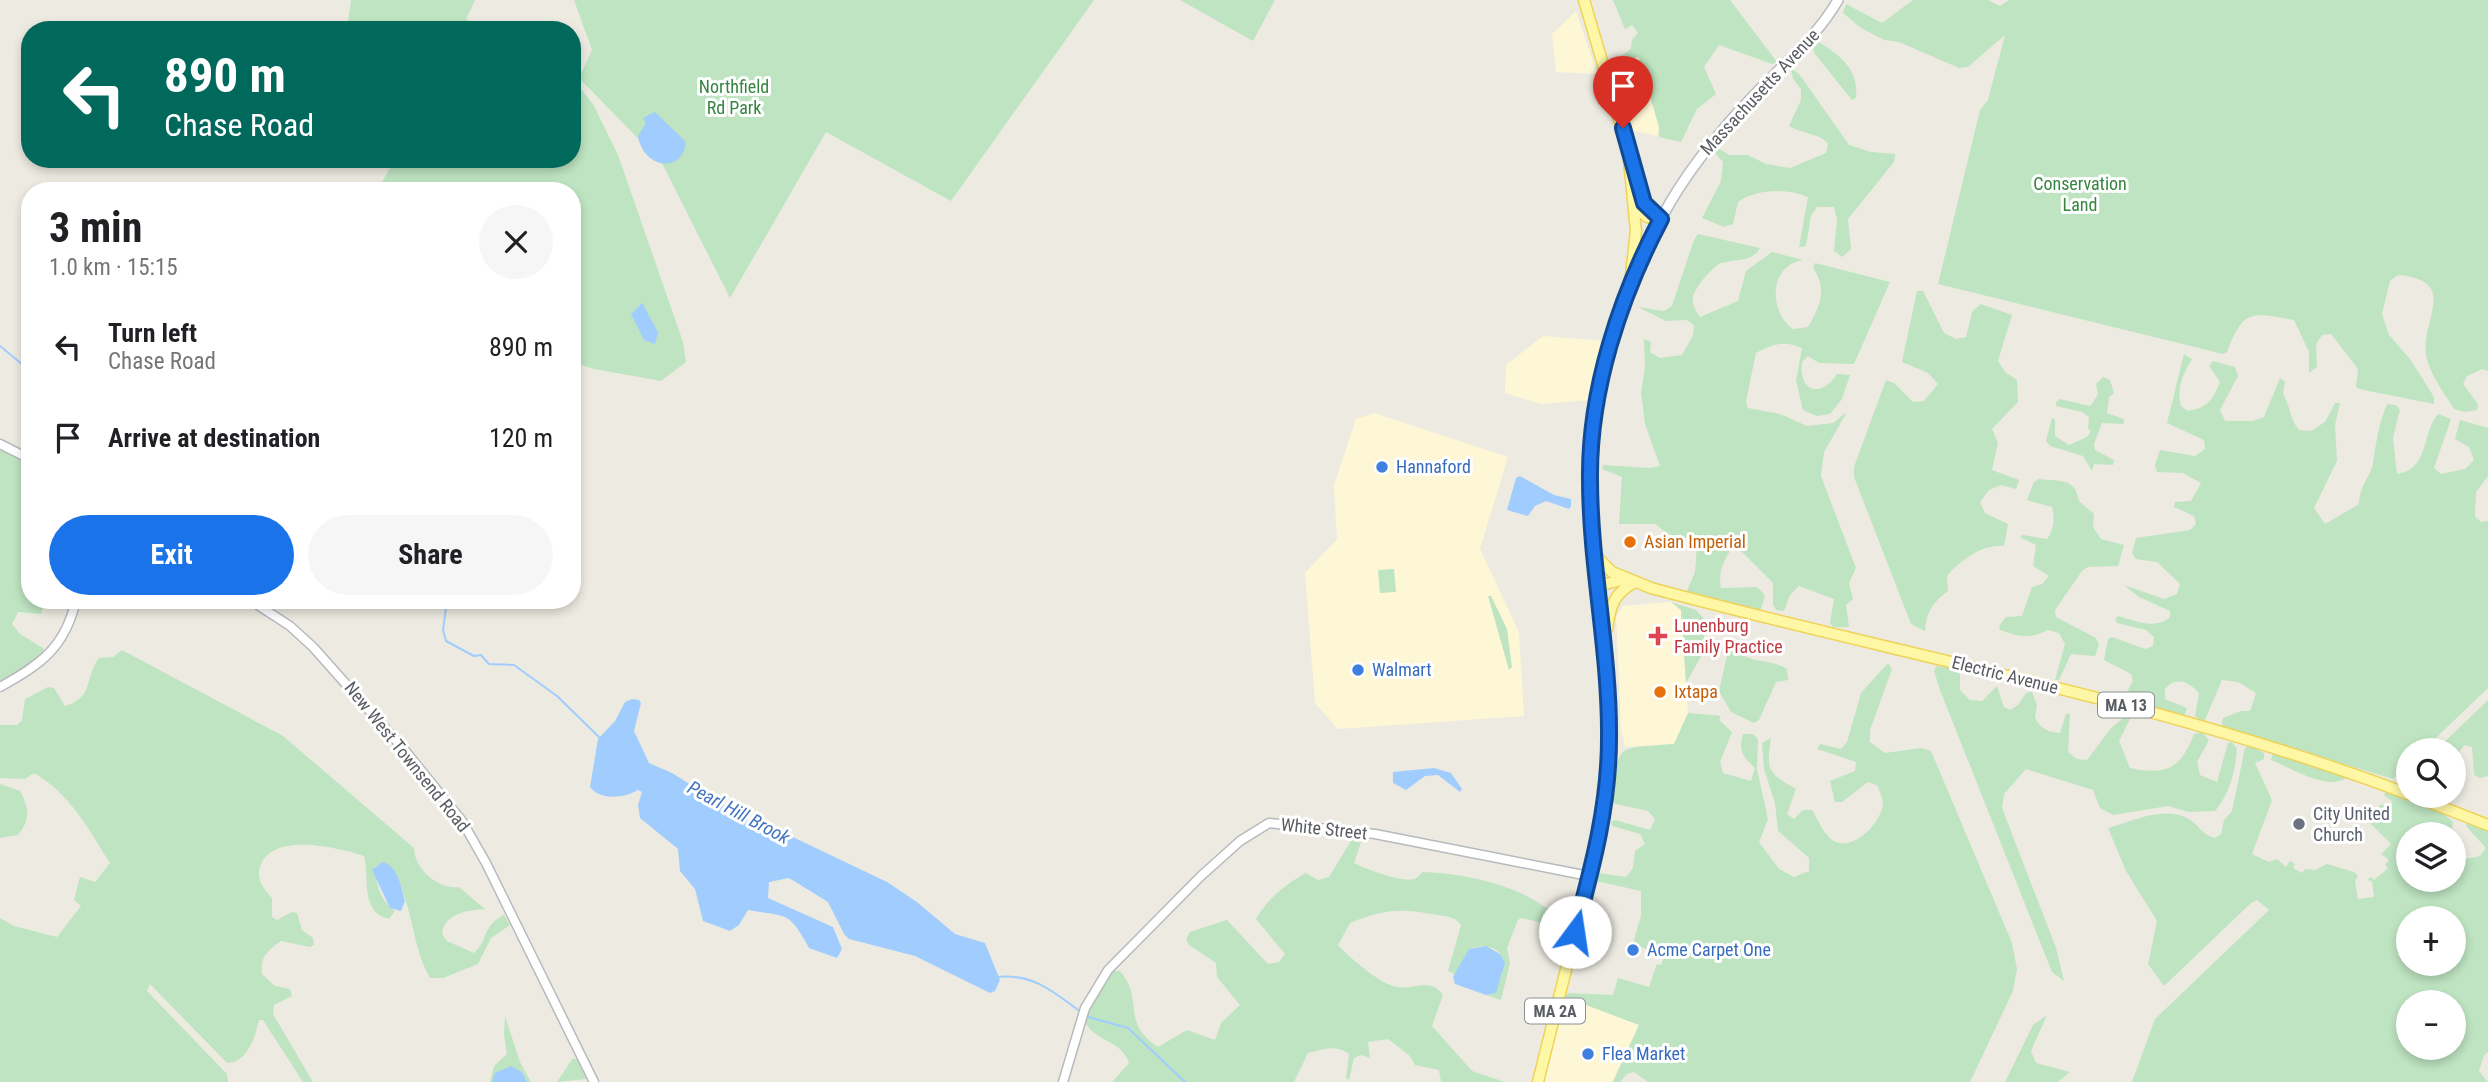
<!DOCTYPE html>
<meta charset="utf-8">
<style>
body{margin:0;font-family:"Roboto Condensed",sans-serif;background:#f6f6f6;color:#202124;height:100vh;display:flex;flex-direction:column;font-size:26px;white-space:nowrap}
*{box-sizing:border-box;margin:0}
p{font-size:23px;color:#757577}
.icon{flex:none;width:38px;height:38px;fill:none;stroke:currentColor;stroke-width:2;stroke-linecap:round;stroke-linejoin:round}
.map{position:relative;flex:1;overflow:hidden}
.panel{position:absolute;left:21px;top:182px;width:560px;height:427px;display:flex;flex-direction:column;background:#fff;border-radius:28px;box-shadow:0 4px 10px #0003}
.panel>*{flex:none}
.banner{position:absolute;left:21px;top:21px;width:560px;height:147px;border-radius:28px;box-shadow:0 4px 10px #0003;background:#00695c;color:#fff;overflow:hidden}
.fabs{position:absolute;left:2396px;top:738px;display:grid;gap:14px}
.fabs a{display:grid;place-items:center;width:70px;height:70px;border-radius:50%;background:#fff;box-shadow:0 4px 10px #0003;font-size:35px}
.pin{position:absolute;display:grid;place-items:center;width:60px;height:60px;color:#fff;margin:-72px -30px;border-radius:50% 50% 50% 0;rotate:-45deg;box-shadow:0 0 7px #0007}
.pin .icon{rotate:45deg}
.me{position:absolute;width:77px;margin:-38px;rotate:14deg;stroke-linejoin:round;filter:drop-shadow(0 0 5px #0008)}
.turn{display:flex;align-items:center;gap:24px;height:147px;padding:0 28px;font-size:32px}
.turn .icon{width:91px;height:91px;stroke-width:2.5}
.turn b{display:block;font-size:49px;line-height:60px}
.round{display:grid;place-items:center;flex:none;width:74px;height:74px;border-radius:37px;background:#f6f6f6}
.headline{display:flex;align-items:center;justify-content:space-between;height:119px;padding:0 28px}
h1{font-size:42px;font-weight:700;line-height:52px}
.button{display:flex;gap:14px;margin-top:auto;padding:14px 28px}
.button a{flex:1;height:80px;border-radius:42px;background:#1a73e8;color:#fff;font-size:28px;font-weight:700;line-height:80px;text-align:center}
.button a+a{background:#f6f6f6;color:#202124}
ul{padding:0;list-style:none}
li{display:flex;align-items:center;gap:21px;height:91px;padding:0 28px}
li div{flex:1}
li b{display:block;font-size:26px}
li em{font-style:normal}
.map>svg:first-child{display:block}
.commercial{fill:#fdf7d6}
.green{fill:#bee4c1;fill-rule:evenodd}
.water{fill:#a0cdfe}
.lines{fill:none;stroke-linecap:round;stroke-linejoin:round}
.stream{stroke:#a0cdfe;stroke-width:2}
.tertiary-casing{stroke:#b7b9be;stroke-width:11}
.secondary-casing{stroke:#b7bac0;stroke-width:12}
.primary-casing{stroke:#efd258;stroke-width:13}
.tertiary{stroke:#fff;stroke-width:8}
.secondary{stroke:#fff;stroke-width:9}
.primary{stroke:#fef7a5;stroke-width:10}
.route-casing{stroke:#114b97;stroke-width:18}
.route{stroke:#1a73e8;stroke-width:12}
.shop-dot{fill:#3f7fe0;stroke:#fff;stroke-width:2.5}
.food-dot{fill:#e8710a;stroke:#fff;stroke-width:2.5}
.health-dot{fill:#e0444e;stroke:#fff;stroke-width:2.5}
.worship-dot{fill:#6b7280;stroke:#fff;stroke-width:2.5}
.labels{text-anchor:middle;stroke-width:6;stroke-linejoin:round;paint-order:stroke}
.shield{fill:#fff;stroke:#8c8e91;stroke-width:2}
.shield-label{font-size:16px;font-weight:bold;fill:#5a5d62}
.park-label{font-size:18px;fill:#368540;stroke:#fff}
.street-label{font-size:18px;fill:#5a5d62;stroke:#fff}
.shop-label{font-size:18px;fill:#366cbe;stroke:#fff;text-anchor:start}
.food-label{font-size:18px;fill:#c56008;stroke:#fff;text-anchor:start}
.health-label{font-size:18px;fill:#be3a42;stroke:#fff;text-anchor:start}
.worship-label{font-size:18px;fill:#5b616d;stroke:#fff;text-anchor:start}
.water-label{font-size:19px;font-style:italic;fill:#4376c1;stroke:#fff}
</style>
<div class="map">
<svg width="2488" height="1082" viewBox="0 0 2488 1082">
<rect width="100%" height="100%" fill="#edebe1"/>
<g class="commercial">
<path d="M1576,11l21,63 -41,-2 -4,-38z"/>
<path d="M1638,56l21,71 -2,9 -27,-6 -20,-67z"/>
<path d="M1543,336l62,5 -15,59 -49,4 -36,-11 1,-28z"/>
<path d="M1374,413l134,44 -28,92 39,83 5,84 -186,13 -23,-26 -10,-130 32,-34 -3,-54 22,-66z"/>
<path d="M1671,602l10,8 7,103 -14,31 -49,3 -4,-19 -5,-112 7,-10z"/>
<path d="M1565,997l74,28 -27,57h-68z"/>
</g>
<g class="green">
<path d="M351,0h124l-9,19 16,11h-130l-4,-8z"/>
<path d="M574,0h520l-143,201 -125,-69 -96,166 -68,-135 -83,-85 13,-28z"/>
<path d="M1180,0h95l-22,41z"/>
<path d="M1613,0h117l47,62 -5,2 -53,-19 -15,22 12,27 -19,15 -16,33 -22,-5v-10l-20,-70 -17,3 -1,-4 10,-7 1,-9 6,-7 -6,-8 -7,4z"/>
<path d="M1913,0h75l12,6 9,-6h479v371l-6,-2 -15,7 -4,8 15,20 -1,6 -12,2 -11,-3c-10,-16 -25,-36 -28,-54 -5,-37 34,-74 -28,-80l-8,6 -8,33 7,21 21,24 24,38v7l-75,-15 -3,-2 2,-18 -27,-35 -9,1 -6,9 1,23 -8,6v-21l-15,-32c-43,-8 -51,-11 -67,32l-4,2 -285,-70 42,-174 8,-10 17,-65 -37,32 -9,1 -60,-26 -15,-2 -23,-12 -18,-15 3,-9 36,19z"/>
<path d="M1819,42c22,14 40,28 37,56l-4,2 -37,-46 -2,-6z"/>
<path d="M1791,68l9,7 49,70 22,7 24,2 -1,8 -46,57 3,30 -9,8 -8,-6 3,-31 -3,-13h-17l-6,9 -5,30 -7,1 9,-50c-21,-9 -52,-8 -70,5l-5,22 -9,3 -22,-9 19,-37 2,-19 -9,-10 4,-4 11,7h19l18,9 24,4 36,-15 2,-10c-12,-11 -26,-9 -39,-17l12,-26v-11l-8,-10z"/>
<path d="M572,78l21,26 25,51 65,187 3,20 -25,19 -67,-12 -22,-7v-171h-195l18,-32h177z"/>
<path d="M1698,234l62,14c-7,14 -24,11 -39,15 -8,3 -26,24 -28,34 -1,7 3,14 7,20l38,-16 8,-30 26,-19 31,8c-34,5 -35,51 -10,69l15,-2c12,-21 20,-38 5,-59l2,-5 75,19 -36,82 -35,-1 -11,-7 -6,6c-4,31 20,36 35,12l13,1 -8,24 -12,15 -13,2 -14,-6 -7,-29 6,-33c-18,-8 -30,-4 -46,5l-10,48 2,7 32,6 27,12 26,-3 14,-11 -23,40 -3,24 35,92 -7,15 4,16 -7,6 3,22h-16l-3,-4 4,-24 -35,-13 -9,9 -6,16 -8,-1 -3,-6v-21l-32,-32 -10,-2c-8,14 -13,23 -10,39l36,-1 8,8 -4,14 -4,2 -71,-18 9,-21 2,-26 -5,-7 -21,-3 -16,-12h-36l3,-47 -20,-8 1,-4 46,3 11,-2 -15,-42 -4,-32 4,-24 -1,-29 7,3 -1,10 10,6 22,-3 11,-20 1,-10 -7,-5 -21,1 -28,-14 26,4 8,-5 22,-66z"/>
<path d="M1917,291h6l21,42 12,6 10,-2 6,-25 9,-8 31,11 -14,46 7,11 12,8 1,22 -26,27 6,14 -6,27 27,10 -3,9 -15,-4 -12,5 -9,12 5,11 23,11 -4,22c-22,-2 -43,14 -57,30l1,15c-15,11 -22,21 -23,40l-14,-7 -57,-147v-10l32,-87 8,3 19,19 11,-1 14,-17 -10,-11 -26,-11z"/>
<path d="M2184,354l8,5c-9,16 -16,28 -11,47l7,5c20,-3 25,-12 32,-29l-11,-16 4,-5 22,6 3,9 -18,34 5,11h28l11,-4 16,-39 5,4 -2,12c8,13 6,24 16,36l12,1 14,-9 10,-19h5l-5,22 2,36 -23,47 11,16 34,-20c1,-20 12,-28 14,-41 3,-20 6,-40 14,-59l9,1 4,5 -7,28 4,36c32,-4 25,-42 41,-60l13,5 -17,49 7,6 24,-5 9,-9 -5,-13 -14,-8 5,-19 28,8v48l-12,16 -1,24 6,6 7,-1v167l-66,63h-14v13l-15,15 -167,-51 -4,-3 1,-7 18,-7h9l6,-18 -18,-11 -16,-2 -18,42 -9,-6 4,-23c-10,-11 -23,-17 -34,-4v10l22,9 -3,8 -56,-17v-9l5,-9 -2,-7 -27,-14 4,-21 4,-2 33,12 8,-3 1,-9 -8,-7 -29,-7 -2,-4 3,-3c18,5 37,14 52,1v-6l-31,-14 -15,-12 40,14 13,-5 3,-10 -23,-22 -21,-3 -4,-6 4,-15 54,-8 6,-6 -2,-8 -20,-9 1,-5 16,-1 10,-18 -18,-10 -26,-1 -2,-7 5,-15 35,6 10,-7 -1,-9 -37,-17z"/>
<path d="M2103,377l7,3 4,13 -5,4 -2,16 17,6v5l-22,-1 -8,21 1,6 19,10 -1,5 -19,-1 -2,7 -9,-15 -33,-10 -4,-5 6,-23 3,2v16l14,9 18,-8 4,-6 -3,-2 1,-12 -7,-5 -26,-6v-4l4,-3 30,7 8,-11 -2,-11z"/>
<path d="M0,447l30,16v137h15l-4,14 -23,-2 -6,12 8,10 23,14 1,3 -17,15 -27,15z"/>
<path d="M2039,479c21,3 36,-2 40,22l15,13 -1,13 8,12 23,6 -6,21 -30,1 -6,4 -27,39 1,7 40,21 3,7 -4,11 -24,-2 -12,26h-4l10,-36 -6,-11 -11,-3c-19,9 -28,7 -48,0l-1,-4 7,-9 16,-1 10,-29 10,-3 7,-8 -16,-10 3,-21 -16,-8 3,-2 24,4c7,-9 8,-21 5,-32l-25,-7 7,-18z"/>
<path d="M1394,569l2,23 -16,1 -2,-23z"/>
<path d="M1488,596h3l16,33 5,38 -3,3z"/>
<path d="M1671,602l25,8 8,9v32l-18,32 -5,-73z"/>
<path d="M1730,643c18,24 35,13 57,26l1,11 -12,2 -17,38 -5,3 -23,-11 -12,-21z"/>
<path d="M122,650l161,86 131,112c0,21 25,42 45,39l26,22c-16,1 -41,4 -43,25l5,7 27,12c15,-13 7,-27 30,-38l6,10 -19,13 -13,26 -35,14h-13c-22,-38 -15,-88 -48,-116l-7,5c0,15 6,35 20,44l-6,8c-30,-7 -19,-42 -25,-63 -26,-8 -88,-24 -103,8 -6,14 2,24 11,34v19l5,3 15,-8 5,1 5,17 11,8 1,7 -4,2 -29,-6c-14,10 -21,16 -19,33l13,12 15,3 2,7 -18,9 -1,9 40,68h-10l-40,-62h-4c-4,17 -11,42 -32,43l-77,-79 -3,7 80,83 1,8h-228v-164l14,8 43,11 24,-31 -7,-6 6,-23 15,5 15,-19c-22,-35 -40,-69 -76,-90l-9,6 -25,-1v-53h17l5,-5 3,-21 23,-12 6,1 11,18c30,-9 19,-29 34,-48l14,-1z"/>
<path d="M1888,663l4,6 -22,61v12l15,11 36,-5 10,3 81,192 5,26 -4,22 -43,91h-322l-14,-10 -7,2 -7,8h-7l26,-57 -74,-28 3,-4 45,2 5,-17 31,9 8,-23 4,1 4,-9 -32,-12 8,-28v-25l-45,-10 -2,-2 4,-6 28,4 7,-9 2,-17 10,-7 -5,-10 -28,-8 -1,-4 4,-2 35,10 5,-11 -7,-8 -36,-8c7,-62 2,-54 62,-59l14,-31 33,3 -2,4 13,12 -12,30 3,11 28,8 4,-13c-12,-11 -17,-17 -12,-34h10l5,5 -1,30 11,50 -9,23 20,27 15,8 15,-6v-13l-31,-27 -3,-28 -11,-34 -2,-26 9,-5c-5,33 -3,35 25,51l-9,25 7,5 9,-9h9c6,9 13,28 24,32 19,8 46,-20 47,-39 0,-5 -4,-12 -5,-17l-10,-4 -26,20h-7l-5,-21 25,-10 1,-9 -39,-13 3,-5 21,5 6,-7 14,-49z"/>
<path d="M1936,666l15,2 9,6v16l10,10 12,1 15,-15 7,21 6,3 8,-5 8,-12 6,-1 5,13 -2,13c6,11 13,14 25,15l6,-19h4l-2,38 9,7 10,1 24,-32 16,-13 3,4 -11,22 11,27c36,8 51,0 64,-34l8,-2 7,8 -12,22 3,13 17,7 11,-39 4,-1 5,7c-2,23 -7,44 -22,62l-26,1 -21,-6 -55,9 -13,-7 -7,-18 -67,-21 -22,25 -2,14 54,140 8,33 -12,-9 -112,-282 -6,-19z"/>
<path d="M2488,700v76l-8,2 -6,-3 -2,-28 -7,-2 -11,12v-6h-19z"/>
<path d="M2249,745l15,8v6l-9,4 17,37 -20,54 17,8 8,-3 9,8 4,-6 5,3 -2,4 9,5 3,-4 10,1 12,-6 27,8 4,4 -3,6 3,17 16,-2 -2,-16 -5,-1 4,-3 3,3 14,-12 -3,-3 4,-5 -8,-6 10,-10 -23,-23 13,-17 8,4 4,-6 -9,-7 2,-4 -19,-7 76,29 10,9 -2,13h-43v45h46v-39l5,13 7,5 14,-3 6,-8 -20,-22 2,-4 20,7v223l-4,3 -5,16 9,11h-356l23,-63 114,-109 -12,-10 -6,3 -87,83 -16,-22 9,-43 -31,-50 -18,-43c25,-7 56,-23 81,-9 10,6 13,16 26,19l6,-4 3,-14 8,-9 13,-63zM2408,919h46v45h-46zM2408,1003h46v45h-46z"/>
<path d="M2273,752l73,24v2c-20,13 -54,-10 -75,-18z"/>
<path d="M0,784l20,7c9,17 11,28 -2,44l-18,3z"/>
<path d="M1354,836l7,6 -7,21c11,6 49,20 60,16 4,-1 6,-5 9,-7 49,2 106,15 141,51l-3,4 -40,-9 -3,2 -11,28 3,15 -9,37 -15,-5 6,-1c17,-22 17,-55 -20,-46l-17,26 -7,-3 13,-46c-7,-10 -19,-9 -30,-11 -34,-6 -49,-4 -81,9l-12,22c11,12 43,40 59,42 18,3 33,-10 46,8l-11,31 40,45 33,11h-64l-2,-12 -24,-5 -5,-9 -22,-17 -20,3 2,16 -9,-3 -7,3 -5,22 -3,-2 3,-24c-13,-10 -26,-5 -41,-1l-14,29h-182l17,-19c-7,-23 -34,-21 -44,-41l14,-34 14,-17h7c25,29 0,51 38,76l29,-17 28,10 6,-17 19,-18 -23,-28 -1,-14 -27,-18 -3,-6 4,-7 37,-12 41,44 11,-2 6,-8 -29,-35c10,-19 31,-36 50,-46l12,7 11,-3z"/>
<path d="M2047,1015l-16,36 5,12 34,9 -12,10h-53l28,-57z"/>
<path d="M505,1016l15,46 11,20h-41l4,-16 13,-12 -3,-20z"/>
<path d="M573,1058l5,2 8,19 -29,3z"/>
</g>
<g class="water">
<path d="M655,112l31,30c-4,33 -43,26 -48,-6l8,-13 -3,-5z"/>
<path d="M642,303l16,29 -3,12 -11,-4 -13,-26z"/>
<path d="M1520,476l34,19 17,4v7l-2,3 -23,-8 -11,5 -7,10 -21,-6 9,-32z"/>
<path d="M632,699l7,1 2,3 -7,28 15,32 23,10 82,51 22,5 111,53 30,20 38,32 30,9 15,37 -5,11 -5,2 -75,-37 -66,-17 -5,-5 -16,-32 -39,-24 -20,4 -1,16 65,29 9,22 -5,9 -28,-10c-20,-37 -21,-31 -61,-38l-9,15 -9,6 -27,-10 -8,-32 -15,-18 -2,-22 -38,-31 -2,-13 4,-13 -4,-2c-14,8 -37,11 -48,-3l8,-48 17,-18 10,-19z"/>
<path d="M1434,768l17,5 11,16 -2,3 -22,-17 -13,1 -19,14 -13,-7v-11z"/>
<path d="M382,862c16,3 19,25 23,39l-4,10 -11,-3 -18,-38z"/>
<path d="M1486,946l14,8 5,9 -9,30 -10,2 -31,-11 -2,-7 16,-28z"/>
<path d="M511,1066l11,6 5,10h-35l3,-9z"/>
</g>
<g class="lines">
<g class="stream">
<path d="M0,346l23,19 7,1"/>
<path d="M417,600h6"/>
<path d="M434,600l12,8 -3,22 3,11 28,15 7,-1 8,9 25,1 43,31 43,42"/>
<path d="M997,977c34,-4 56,14 81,33"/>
<path d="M1088,1017l40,11 57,54"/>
</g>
<g class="tertiary-casing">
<g id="tertiary">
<path d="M0,444l30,15"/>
<path d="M250,600l40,26 23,21 89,100 60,74 24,42 108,219"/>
<path d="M0,687c41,-23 65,-39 76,-87"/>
<path d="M1063,1082l22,-74 23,-38 93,-94 39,-35 29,-18 106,11 214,42"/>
</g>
</g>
<g class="secondary-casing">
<path id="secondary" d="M1661,219c25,-48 60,-90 98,-129 28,-29 59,-55 79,-90"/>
</g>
<g class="primary-casing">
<g id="primary">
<path d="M1584,0l57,194 5,12 15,13"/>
<path d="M1629,160l7,71 -5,43"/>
<path d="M1634,205l13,12 14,2"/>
<path d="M1596,556l16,16 39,16c252,68 512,113 757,206"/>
<path d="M1598,586l27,-7"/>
<path d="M1607,629c3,-23 7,-36 28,-47"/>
<path d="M2414,796l74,29"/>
<path d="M1538,1082l60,-241 9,-49 2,-67 -20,-243 4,-57 10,-52 24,-79 34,-75"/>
</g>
</g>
<use href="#tertiary" class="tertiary"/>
<use href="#secondary" class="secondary"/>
<use href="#primary" class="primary"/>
</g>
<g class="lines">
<g class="route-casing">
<path id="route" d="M1575,932c17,-64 34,-126 34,-193 1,-87 -19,-173 -19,-260 -1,-89 30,-182 71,-260l-17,-16 -21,-75"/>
</g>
<use href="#route" class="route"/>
</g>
<g class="shop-dot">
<circle cx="1382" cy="467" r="7"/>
<circle cx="1358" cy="670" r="7"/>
<circle cx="1633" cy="950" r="7"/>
<circle cx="1588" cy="1054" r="7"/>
</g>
<g class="food-dot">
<circle cx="1630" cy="542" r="7"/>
<circle cx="1660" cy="692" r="7"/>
</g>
<path class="health-dot" d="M1654.5 625.5h7v7h7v7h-7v7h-7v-7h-7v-7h7z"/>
<circle class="worship-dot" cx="2299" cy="824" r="7"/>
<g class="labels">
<g class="shield">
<rect x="2098" y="692.5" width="56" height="25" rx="5"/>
<rect x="1525" y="998.5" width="60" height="25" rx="5"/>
</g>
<g class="shield-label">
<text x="2126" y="711">MA 13</text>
<text x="1555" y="1017">MA 2A</text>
</g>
<g class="park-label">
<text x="734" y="93">Northfield<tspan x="734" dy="21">Rd Park</tspan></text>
<text x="2080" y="190">Conservation<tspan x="2080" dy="21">Land</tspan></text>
</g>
<g class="street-label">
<text transform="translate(1760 92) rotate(-47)" y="6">Massachusetts Avenue</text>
<text transform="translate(2005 675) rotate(14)" y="6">Electric Avenue</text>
<text transform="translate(407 757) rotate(51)" y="6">New West Townsend Road</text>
<text transform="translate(1324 829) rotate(6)" y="6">White Street</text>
</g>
<g class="shop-label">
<text x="1396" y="473">Hannaford</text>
<text x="1372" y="676">Walmart</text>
<text x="1647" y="956">Acme Carpet One</text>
<text x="1602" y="1060">Flea Market</text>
</g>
<g class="food-label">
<text x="1644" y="548">Asian Imperial</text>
<text x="1674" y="698">Ixtapa</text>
</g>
<g class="health-label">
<text x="1674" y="632">Lunenburg<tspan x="1674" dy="21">Family Practice</tspan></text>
</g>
<g class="worship-label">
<text x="2313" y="820">City United<tspan x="2313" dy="21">Church</tspan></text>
</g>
<g class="water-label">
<text transform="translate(739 812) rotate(28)" y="7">Pearl Hill Brook</text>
</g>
</g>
</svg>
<div class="fabs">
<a><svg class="icon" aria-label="search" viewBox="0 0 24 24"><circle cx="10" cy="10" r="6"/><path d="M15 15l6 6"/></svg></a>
<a><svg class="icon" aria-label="layers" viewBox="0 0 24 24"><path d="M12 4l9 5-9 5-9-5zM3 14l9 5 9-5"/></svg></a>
<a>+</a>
<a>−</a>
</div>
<div class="pin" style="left:1623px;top:128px;background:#d93025"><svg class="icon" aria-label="arrive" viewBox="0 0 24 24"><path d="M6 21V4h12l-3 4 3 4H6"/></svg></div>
<svg class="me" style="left:1575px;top:932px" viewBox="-20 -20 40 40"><circle r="19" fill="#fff"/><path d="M0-13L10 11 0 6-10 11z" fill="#1a73e8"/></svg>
<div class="banner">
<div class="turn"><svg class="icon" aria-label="left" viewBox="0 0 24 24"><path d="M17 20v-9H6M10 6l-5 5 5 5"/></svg><div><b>890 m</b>Chase Road</div></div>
</div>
<section class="panel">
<div class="headline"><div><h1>3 min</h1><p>1.0 km · 15:15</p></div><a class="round"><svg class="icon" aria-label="close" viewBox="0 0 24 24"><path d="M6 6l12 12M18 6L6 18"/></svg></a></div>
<ul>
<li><svg class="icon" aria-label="left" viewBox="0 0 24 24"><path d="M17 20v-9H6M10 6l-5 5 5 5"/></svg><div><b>Turn left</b><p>Chase Road</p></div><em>890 m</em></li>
<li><svg class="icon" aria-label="arrive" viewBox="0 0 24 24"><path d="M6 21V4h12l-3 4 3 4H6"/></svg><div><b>Arrive at destination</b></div><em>120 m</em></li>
</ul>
<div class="button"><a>Exit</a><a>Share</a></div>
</section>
</div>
